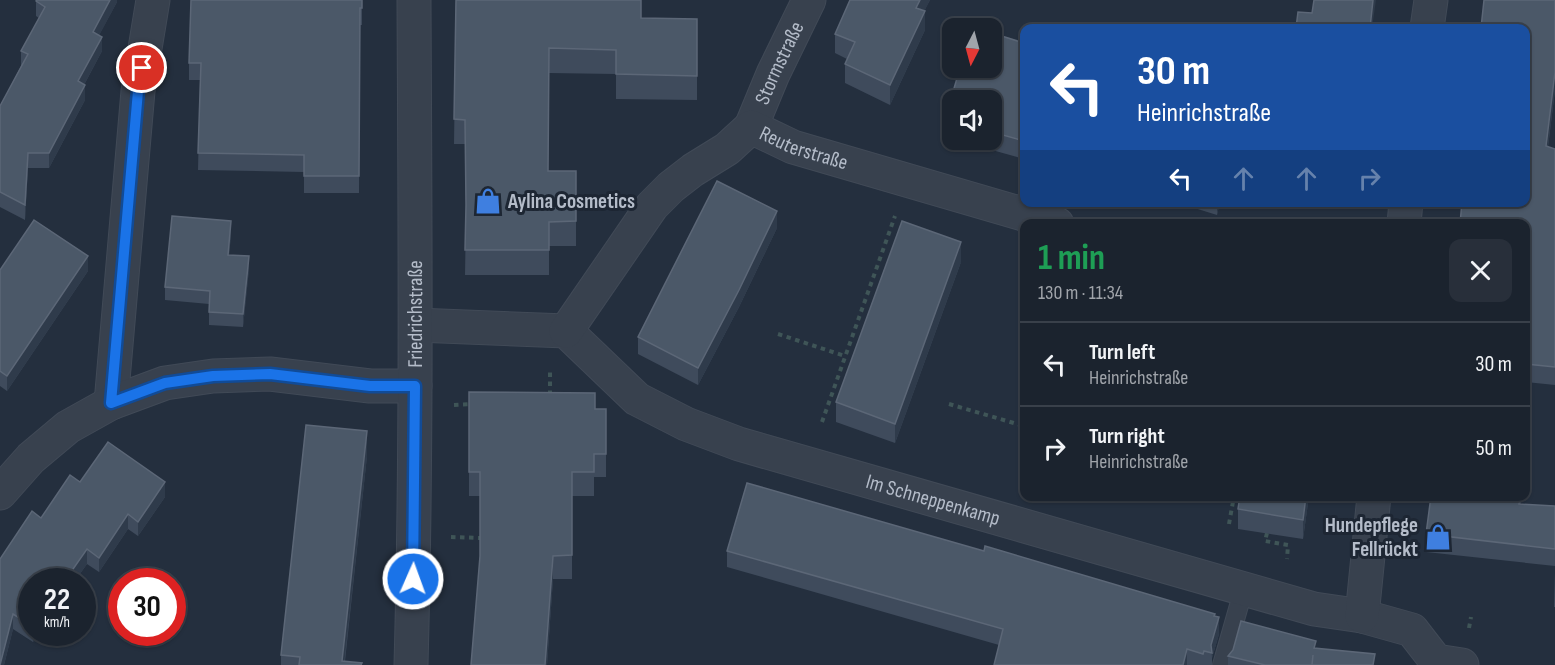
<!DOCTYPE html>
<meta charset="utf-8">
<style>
body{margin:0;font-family:"Sofia Sans Condensed",sans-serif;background:#282f3a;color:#f1f3f6;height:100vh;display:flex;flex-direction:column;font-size:22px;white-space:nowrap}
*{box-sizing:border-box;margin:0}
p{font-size:20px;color:#a0a4aa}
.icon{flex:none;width:33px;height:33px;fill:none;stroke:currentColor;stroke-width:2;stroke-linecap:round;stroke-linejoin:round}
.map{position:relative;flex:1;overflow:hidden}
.details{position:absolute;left:1020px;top:219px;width:510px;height:282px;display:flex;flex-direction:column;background:#1b232e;border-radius:12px;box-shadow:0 2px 4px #0004,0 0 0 2px #39404a}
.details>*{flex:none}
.hud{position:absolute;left:1020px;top:24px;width:510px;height:183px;border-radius:12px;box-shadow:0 2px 4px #0004,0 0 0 2px #39404a;background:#1a4fa0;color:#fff;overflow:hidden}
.needle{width:39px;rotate:186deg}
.controls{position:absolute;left:942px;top:18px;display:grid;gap:12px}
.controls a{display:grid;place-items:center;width:60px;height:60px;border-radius:12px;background:#1b232e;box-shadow:0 2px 4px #0004,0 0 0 2px #39404a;font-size:30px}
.speed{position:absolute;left:18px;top:568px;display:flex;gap:12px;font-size:30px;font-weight:700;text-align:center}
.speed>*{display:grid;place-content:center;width:78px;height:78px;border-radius:50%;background:#1b232e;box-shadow:0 2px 4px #0004,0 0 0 2px #39404a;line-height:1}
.speed small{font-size:15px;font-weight:400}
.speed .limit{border:9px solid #d22;background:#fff;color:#111}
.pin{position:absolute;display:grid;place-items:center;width:51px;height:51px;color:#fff;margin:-26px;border:3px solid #fff;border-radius:50%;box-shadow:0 2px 6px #0007}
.me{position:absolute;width:66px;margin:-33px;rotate:2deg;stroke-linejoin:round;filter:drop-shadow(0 0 4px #0008)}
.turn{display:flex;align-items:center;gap:21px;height:126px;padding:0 18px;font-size:27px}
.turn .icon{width:78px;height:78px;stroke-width:2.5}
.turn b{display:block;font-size:42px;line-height:51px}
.lanes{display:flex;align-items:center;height:57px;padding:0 18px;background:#0003;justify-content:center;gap:30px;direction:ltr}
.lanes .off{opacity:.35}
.round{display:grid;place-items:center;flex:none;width:63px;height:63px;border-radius:12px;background:#282f3a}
.overview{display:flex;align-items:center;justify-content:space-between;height:102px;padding:0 18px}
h1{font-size:36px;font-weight:700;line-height:45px;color:#1e9e55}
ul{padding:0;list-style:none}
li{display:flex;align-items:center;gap:18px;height:84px;padding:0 18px;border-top:2px solid #39404a}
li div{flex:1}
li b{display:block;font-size:22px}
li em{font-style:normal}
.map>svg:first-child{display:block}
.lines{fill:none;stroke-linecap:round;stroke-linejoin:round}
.service-casing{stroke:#414a57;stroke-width:20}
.minor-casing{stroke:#414a57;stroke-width:35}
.path{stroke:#3f5557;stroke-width:4;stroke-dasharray:4.5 4.5;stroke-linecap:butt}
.service{stroke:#38414e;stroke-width:18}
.minor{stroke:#38414e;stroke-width:33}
.wall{fill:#3f4b5c}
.shaded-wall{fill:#2f3b4b}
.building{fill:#4b5868;stroke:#5c6777;stroke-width:1.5}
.route-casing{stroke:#114b97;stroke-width:15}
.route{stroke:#1a73e8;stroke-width:10}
.labels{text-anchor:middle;stroke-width:6;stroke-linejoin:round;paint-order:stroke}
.street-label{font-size:21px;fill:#b4bcc9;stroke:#1d2633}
.poi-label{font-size:21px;font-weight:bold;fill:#b4bcc9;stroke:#1d2633;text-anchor:start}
</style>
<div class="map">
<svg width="1555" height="665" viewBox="0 0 1555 665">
<rect width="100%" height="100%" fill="#242f3e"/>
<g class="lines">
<g class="service-casing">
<path id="service" d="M1222,665l22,-77"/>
</g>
<g class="minor-casing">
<g id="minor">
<path d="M1427,28l4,-28"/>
<path id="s1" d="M751,127l22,-53 36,-74"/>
<path d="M1404,224l2,-22"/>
<path id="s2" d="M416,325l150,6 71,68 49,25 53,20 575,165 48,7 50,14 24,31 26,4"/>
<path id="s3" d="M566,331l86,-125 19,-19 22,-17 34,-21 24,-22 42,20 264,77"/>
<path d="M111,403l27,-312 15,-91"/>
<path d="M0,493l31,-35 37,-31 43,-24 54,-20 48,-7 57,-2 100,12h45"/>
<path d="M1362,616l12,-120"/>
<path id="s4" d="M411,665c6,-222 4,-443 3,-665"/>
</g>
</g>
<g class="path">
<path d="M778,334l67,22"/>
<path d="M550,395v-23"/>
<path d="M949,404l75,22"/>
<path d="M454,405l20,-1"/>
<path d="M822,422l73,-206"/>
<path d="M1229,524l5,-28"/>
<path d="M1267,533l-2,8 23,4 -1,14"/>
<path d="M451,537l29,1"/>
<path d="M1469,628l2,-11"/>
</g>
<use href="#service" class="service"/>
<use href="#minor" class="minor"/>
</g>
<g class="wall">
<path d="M117,0v2l-18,33 3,16 -18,34 1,15 -36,68h-21l-3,52 -25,-13v-101l21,-40v-15l18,-33 -3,-2v-15z"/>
<path d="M362,0v25h-2l-1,168h-55v-21l-106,-2 2,-90h-11v-17z"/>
<path d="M456,0l185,18 56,1v81l-81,-1v-25l-67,-1 -1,98 28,50v25h-27v29h-84l1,-61 -1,-70h-11z"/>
<path d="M850,0h80l-6,11 1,19 -35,75 -45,-22v-19l2,-5 -12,-6v-19z"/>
<path d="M1555,0v90l-7,57 7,2v236l-29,-3v-180z"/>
<path d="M992,33l32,10v116l-68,-19h36v-40h-40v38l-7,-2v-17l15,-51h32z"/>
<path d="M1175,202h45l-3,13z"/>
<path d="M1335,202h19v3z"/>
<path d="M777,228l-38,79 -41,78 -60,-31v-17z"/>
<path d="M231,235l-2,20 20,14 -6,58 -34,-2v-21l-44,-4v-13z"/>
<path d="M961,262l-66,181 -59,-21v-20z"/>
<path d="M0,270l88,1 -81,120 -7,-5z"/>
<path d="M469,392l126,17h11v68h-12v19h-22v83h-19l-6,86h-76l9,-108v-61h-11z"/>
<path d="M367,456l-22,205 17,4h-81v-10z"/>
<path d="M80,482l85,15 -27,39 -10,-7 -29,43 -12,-8 -13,18h-42v51h8l-7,9 -20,-13 -9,36h-4v-106l41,-41z"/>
<path d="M1240,496h69l-6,43 -65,-10v-20z"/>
<path d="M1521,496v8l34,2v60l-129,-14v-18z"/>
<path d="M727,551l488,65 4,18 -7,24v7h-218l5,-20 -272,-78z"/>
<path d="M1555,572v35h-1z"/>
<path d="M1316,648l59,17h-147v-9z"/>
</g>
<g class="shaded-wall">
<path d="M110,0h7v2l-24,45v-15z"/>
<path d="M920,0h10l-14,28v-20z"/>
<path d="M1373,0h3l-4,28h-2z"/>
<path d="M925,11v19l-35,75v-20z"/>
<path d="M102,37v14l-24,45v-15z"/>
<path d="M1555,72v18l-9,73v-17z"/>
<path d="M85,85v15l-36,68v-15z"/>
<path d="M28,153v15l-3,52v-15z"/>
<path d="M1217,202h3l-3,13z"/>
<path d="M777,211v17l-38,79 -41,78v-17z"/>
<path d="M231,221v14l-3,33v-13z"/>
<path d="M961,242v20l-66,181v-19z"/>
<path d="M88,256v15l-81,120v-15z"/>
<path d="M249,256v13l-6,58v-13z"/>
<path d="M367,431v25l-23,209 -2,-4z"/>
<path d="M165,482v15l-27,39v-14z"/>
<path d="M1306,496h3l-6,43v-19z"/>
<path d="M128,514v15l-29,43v-14z"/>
<path d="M87,549v15l-13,18h-10z"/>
<path d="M553,556v23l-6,86h-2z"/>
<path d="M13,614v15l-9,36h-4z"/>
<path d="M1219,617v17l-7,24 -1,-13z"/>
<path d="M33,633h7l-7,9z"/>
<path d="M1187,649v16h-4z"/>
</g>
<g class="building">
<path d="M37,0h73l-17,32 9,5 -24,44 7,4 -36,68h-21l-3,52 -25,-13v-86l28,-52 -7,-3 24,-44 -9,-6z"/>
<path d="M191,0h171v8h-2l-1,168h-55v-21l-106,-2 3,-90h-12z"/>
<path d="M456,0h185v18l56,1v57l-81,-2v-24l-67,-2 -1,123h28v50l-27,1v28h-84l1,-45 -1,-85 -11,-1z"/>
<path d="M850,0h70l-4,8 9,3 -35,74 -45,-21 10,-22 -20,-8z"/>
<path d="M1314,0h59l-3,28h-74l2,-16 14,1z"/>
<path d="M1484,0h71v72l-9,74 9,3v218l-29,-3v-140h-66l2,-22h64v-174h-45z"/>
<path d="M992,33l32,10v98l-32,-9v-32h-40v21l-7,-2 15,-51h32z"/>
<path d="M717,181l60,30 -38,79 -41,78 -60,-31z"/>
<path d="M172,216l59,5 -3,34 21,1 -6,58 -34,-2 1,-21 -45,-4z"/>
<path d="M34,220l54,36 -81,120 -7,-5v-101z"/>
<path d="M902,221l59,21 -66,182 -59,-22z"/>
<path d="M469,392l126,1v16h11v45h-12v18h-22v83l-19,1 -8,109h-74l9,-109v-84h-11z"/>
<path d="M306,425l61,6 -25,230 20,2 -1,2h-62l1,-8 -19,-2z"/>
<path d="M108,442l57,40 -27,40 -10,-8 -29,44 -12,-9 -23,33h-32v44l-19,-12 -13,51v-106l32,-48 9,7 29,-43 10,7z"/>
<path d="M747,483l237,68 1,-5 230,68 -1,2 5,1 -8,28 1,8 -8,-2 -1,3 -16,-5 -4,16h-189l9,-36 -276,-78z"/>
<path d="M1240,496h66l-3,24 -65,-11z"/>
<path d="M1431,496h89l-1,8 36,2v43l-129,-15z"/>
<path d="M1241,621l75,20 -2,7 61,6 -2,11h-61l1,-10 -1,10h-47l-37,-9 5,-6z"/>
</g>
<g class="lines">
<g class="route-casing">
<path id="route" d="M142,68l-4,23 -27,312 54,-20 48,-7 57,-2 100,12h45l-2,193"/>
</g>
<use href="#route" class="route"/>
</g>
<defs>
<g id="shop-bare" transform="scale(2.07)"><path d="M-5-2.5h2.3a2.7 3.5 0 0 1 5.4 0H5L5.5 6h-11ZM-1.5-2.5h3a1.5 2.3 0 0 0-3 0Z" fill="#3f7fe0" stroke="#1d2633" stroke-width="2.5" paint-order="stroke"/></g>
</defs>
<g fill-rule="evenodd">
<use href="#shop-bare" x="488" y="201"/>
<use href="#shop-bare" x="1438" y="537"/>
</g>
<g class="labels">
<g class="street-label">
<text dy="7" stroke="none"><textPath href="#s1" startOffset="70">Stormstraße</textPath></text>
<text dy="7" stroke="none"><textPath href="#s3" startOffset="336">Reuterstraße</textPath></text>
<text dy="7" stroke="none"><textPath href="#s4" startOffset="351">Friedrichstraße</textPath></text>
<text dy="7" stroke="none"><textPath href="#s2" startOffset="562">Im Schneppenkamp</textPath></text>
</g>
<g class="poi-label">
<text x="508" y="208">Aylina Cosmetics</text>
<text x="1418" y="532" text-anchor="end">Hundepflege<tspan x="1418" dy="24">Fellrückt</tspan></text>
</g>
</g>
</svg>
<div class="controls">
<a><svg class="needle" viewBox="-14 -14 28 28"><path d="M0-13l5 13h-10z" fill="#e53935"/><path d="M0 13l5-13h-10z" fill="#a0a4aa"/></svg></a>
<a><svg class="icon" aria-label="sound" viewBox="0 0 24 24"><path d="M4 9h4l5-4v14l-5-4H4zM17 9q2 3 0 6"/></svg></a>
</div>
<div class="speed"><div>22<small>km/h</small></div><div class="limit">30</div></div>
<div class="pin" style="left:142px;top:68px;background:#d93025"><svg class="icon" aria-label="arrive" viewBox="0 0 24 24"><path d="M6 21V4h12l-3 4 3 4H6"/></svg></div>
<svg class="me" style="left:413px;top:579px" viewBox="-20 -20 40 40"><circle r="17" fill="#1a73e8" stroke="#fff" stroke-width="3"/><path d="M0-11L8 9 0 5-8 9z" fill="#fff"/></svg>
<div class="hud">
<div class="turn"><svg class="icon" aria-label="left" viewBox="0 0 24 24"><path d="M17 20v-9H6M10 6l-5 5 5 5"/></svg><div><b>30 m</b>Heinrichstraße</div></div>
<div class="lanes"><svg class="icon" aria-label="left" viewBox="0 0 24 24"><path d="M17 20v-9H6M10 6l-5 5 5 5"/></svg><svg class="icon off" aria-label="ahead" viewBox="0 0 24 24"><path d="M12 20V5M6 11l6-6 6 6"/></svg><svg class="icon off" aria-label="ahead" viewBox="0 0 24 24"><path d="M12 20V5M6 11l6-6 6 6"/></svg><svg class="icon off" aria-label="right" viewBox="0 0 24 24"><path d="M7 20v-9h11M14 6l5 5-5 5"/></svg></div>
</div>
<section class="details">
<div class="overview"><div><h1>1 min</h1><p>130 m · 11:34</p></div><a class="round"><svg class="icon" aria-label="close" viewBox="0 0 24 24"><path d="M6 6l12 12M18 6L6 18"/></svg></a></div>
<ul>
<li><svg class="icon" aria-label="left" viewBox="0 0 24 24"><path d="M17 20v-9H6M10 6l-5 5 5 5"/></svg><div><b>Turn left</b><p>Heinrichstraße</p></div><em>30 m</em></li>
<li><svg class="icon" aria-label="right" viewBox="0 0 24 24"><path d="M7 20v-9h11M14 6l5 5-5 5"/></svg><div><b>Turn right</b><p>Heinrichstraße</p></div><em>50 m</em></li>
</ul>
</section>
</div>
